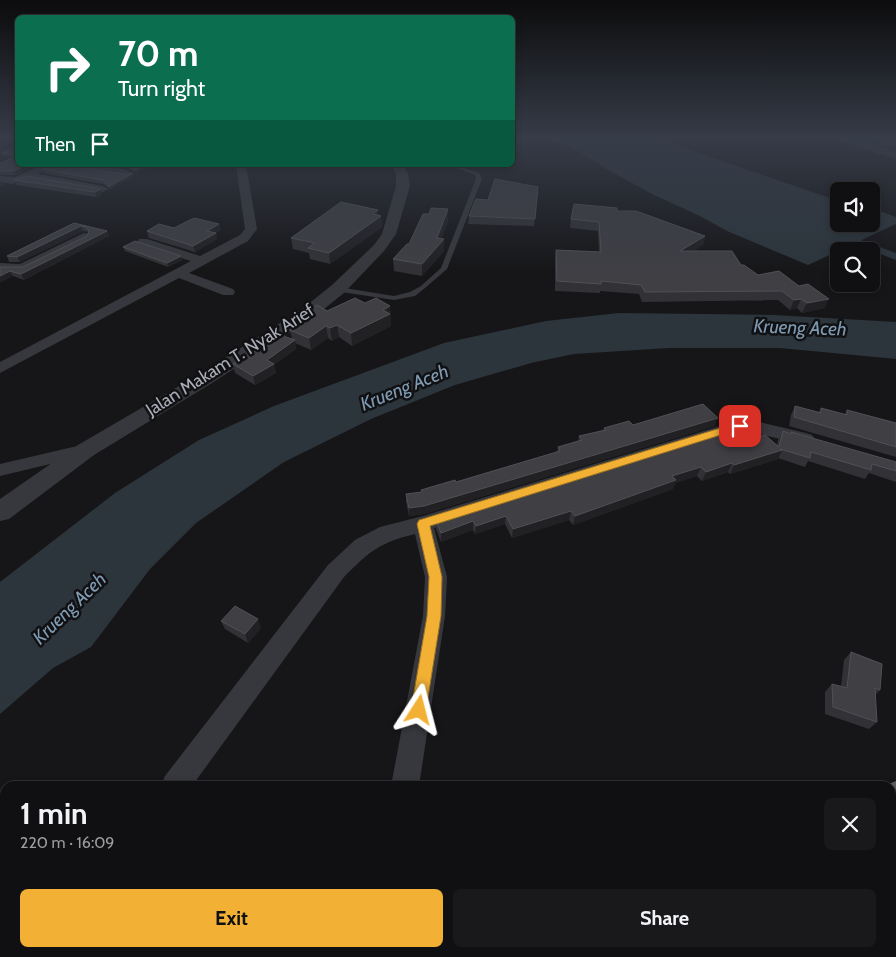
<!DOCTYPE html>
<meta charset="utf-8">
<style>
body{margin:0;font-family:Cabin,sans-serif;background:#19191b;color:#f1f3f6;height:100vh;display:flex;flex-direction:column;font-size:19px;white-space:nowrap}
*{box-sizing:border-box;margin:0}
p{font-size:16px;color:#9c9d9f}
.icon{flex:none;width:28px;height:28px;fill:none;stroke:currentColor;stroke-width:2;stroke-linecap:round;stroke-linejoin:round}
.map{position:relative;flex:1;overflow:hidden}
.sheet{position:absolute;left:0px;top:781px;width:896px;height:176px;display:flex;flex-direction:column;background:#101012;border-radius:15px 15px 0 0;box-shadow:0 2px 8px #0003,0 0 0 1px #303032}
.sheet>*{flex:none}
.hud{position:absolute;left:15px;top:15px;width:500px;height:152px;border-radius:8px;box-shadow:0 2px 8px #0003,0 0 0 1px #303032;background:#0b6e4f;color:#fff;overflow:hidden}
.buttons{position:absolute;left:830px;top:182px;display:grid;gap:10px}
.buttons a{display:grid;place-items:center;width:50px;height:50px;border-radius:8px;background:#101012;box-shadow:0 2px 8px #0003,0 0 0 1px #303032;font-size:25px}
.pin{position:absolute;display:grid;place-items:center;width:42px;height:42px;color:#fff;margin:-21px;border-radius:10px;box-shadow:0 2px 8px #0006}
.me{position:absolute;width:55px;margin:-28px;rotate:9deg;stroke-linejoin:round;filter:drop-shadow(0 0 4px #0008)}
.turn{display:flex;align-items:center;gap:18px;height:105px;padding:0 20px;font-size:22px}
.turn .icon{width:65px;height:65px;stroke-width:2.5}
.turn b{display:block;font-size:35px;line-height:42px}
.then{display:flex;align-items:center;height:48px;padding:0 20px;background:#0003;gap:10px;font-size:19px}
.round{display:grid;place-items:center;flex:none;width:52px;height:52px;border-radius:8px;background:#19191b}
.headline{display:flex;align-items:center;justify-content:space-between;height:85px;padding:0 20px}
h1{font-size:30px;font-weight:800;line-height:38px}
.button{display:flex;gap:10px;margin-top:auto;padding:10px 20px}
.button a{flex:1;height:58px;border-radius:8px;background:#f2b134;color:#111;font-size:20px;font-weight:800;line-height:58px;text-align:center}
.button a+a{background:#19191b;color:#f1f3f6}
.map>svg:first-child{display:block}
.water{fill:#2c353c}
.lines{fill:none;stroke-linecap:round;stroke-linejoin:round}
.canal{fill:#2c353c;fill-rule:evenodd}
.service{fill:#37383d;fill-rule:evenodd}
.minor{fill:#37383d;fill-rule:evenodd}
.tertiary{fill:#37383d;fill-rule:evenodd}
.trunk{fill:#5b5e65;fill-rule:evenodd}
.wall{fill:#323236}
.shaded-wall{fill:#212124}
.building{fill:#3f3f44;stroke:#4f5156}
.route{fill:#f2b134;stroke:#9d7322}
.labels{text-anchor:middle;stroke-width:5;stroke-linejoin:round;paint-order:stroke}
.street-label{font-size:18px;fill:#a8adb8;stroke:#111113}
.water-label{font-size:19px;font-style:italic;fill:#7f9bb3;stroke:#111113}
</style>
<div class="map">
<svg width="896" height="957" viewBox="0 0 896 957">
<rect width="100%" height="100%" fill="#161618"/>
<g class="water">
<path d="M547,137h105l187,64v23h32v-16l25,9v7l-88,41 -81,-34 -27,-15 -50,-23 -45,-25 -32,-20z"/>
<path d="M619,313l155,2 122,7v37l-116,-11h-111l-95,6 -43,9 -76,22 -84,34 -87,43 -88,61 -46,46 -59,78 -38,21 -53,46v-132l115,-89 84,-53 75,-34 170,-63 102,-22z"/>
</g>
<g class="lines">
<path class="canal" d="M858,239l38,14v7l-42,-16 -2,-2z"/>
<path class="service" d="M448,165h8l23,8 3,6 -35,90 -22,19 -10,8 -21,4 -59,-9 -1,-2 4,-2 56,9 16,-4 11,-6 20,-18 35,-89 -1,-4z"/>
<g class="minor">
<path d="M857,137h13l-18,7 -5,-3z"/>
<path d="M41,165h13l-16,9 65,12 5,3 -5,3 -74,-14 -17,6 -12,-2v-6l15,1z"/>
<path d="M73,165c15,0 50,0 61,9l-5,3 -51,-9z"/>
<path d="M236,165h10l11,64 -9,12 -59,32 44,16 2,3 -2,3h-10l-44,-17 -179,95v-11l191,-101 -52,-16 -2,-3 2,-3h8l53,17 40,-21 5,-6z"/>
<path d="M84,233l4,1 2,3 -2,3 -62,31h-26v-8l20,1z"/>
<path d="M740,420l15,1 51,12 6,2 3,4 -3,4 -6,2 -51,-12 -14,-1 -307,96 13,49 -2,39 -26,170h-28l32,-170 2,-39 -10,-43c-36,9 -45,17 -71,43l-152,209h-31l4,-10 163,-211 27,-25 25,-13 43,-11z"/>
<path d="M86,444l6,2 3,4 -3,4 -92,22v-12z"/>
<path d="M40,952h33l-2,5h-33z"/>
<path d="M351,952h32l-1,5h-32z"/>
</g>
<g class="tertiary">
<path d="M831,137h17l48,14v8l-63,-20z"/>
<path d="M391,165h12l5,9 2,12 -14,48 -12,17 -40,42 -30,24 -102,66 -118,72 -85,64 -9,2v-22l78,-54 120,-70 104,-66 30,-24 42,-40 8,-11 14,-48v-12z"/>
</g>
<g class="trunk">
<path d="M896,781v56l-5,2v-53h-7z"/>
<path d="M829,952h48l-1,5h-48z"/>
</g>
</g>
<g class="wall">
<path d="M870,137h26v12l-21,-6 1,-3 -5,-1z"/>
<path d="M18,146v19h19l-22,10h-15v-12l13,-5 -10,-2 -2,-3z"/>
<path d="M105,165h43l1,2 -13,6 -7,-4 -15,-4z"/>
<path d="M76,166l51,9 6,-2 1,3 -25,14 -1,-3 -5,-3 -60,-11 -1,-4z"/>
<path d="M14,180l87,9 1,5 -6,3 -80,-12z"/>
<path d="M538,187l-4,39 -66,-2 1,-8 19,-16z"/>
<path d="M617,211l88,25 -2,9 -10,6 48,14 17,10 67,33 -23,5 -5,-5 -7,2 -12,-10 -136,2 -3,-8 -39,-3v2l-45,-2v-32l1,-9 43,2 -1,-21 -28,-3 1,-9z"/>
<path d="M379,215l2,1 1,11 -52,37 -20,-5 -1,-6 -16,-4 -2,-11z"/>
<path d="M448,221l-7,18h3v12l-22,25 -28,-5 -1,-12 16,-15z"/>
<path d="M74,223l33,8 2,5 -85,44 -11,-4 -13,-9h23l64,-31 2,-4 -6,-1 -63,31h-11l-2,-6z"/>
<path d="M174,228l47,2 -5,3 1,6 -22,13 -46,-14 -2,-7z"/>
<path d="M123,247l58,9 1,4 -14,7 -43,-16z"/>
<path d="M365,303l25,3 1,20 -39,20 -13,-9 -7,4 -4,-3 -17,12 -16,-7 1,6 -22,16 2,8 -21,12 -20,-12 -2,-9 59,-25 -2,-9 12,-8 -2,-7 27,-4z"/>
<path d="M795,406l24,6 2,-4 24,6 2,-4 49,13v34l-107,-31 2,-11z"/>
<path d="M633,425l82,1 -291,88 -15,2 -3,-14v-8l15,-2v-2l35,-8 101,-30 1,-5 20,-6 1,-5 24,-6 1,-2z"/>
<path d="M783,431l113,31v20l-27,-9 -4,6 -57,-18 -3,6 -27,-9v1l-48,15 -2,-2 -26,9 -5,-5 -22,7 -2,6 -100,36 -4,-5 -57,18 -7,-14 -30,10 -2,-4 -32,12 -5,-13v-8l321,-84 20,9 1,-6z"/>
<path d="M221,621l40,7 -13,15 -23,-14z"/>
<path d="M851,652l29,38 -5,5 2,27 -8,7 -44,-15v-22l7,-8 9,2 3,-26z"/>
<path d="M668,952h51l8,5h-60z"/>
</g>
<g class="shaded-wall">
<path d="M27,165h10l-22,10 -2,-4z"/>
<path d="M145,165h3l1,2 -13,6 -1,-3z"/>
<path d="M133,173l1,3 -25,14 -1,-3z"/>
<path d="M3,181l2,4 -5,2v-5z"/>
<path d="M101,189l1,5 -6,3 -1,-5z"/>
<path d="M448,209v12l-9,23 5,-5v12l-22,25v-12l15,-26z"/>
<path d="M378,210l1,8 2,-2 1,11 -52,37 -1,-11z"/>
<path d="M219,224l2,6 -5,3 1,6 -22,13 -2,-6 14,-15z"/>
<path d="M81,226l2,5 -63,31 -3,-5z"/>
<path d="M107,231l2,5 -85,44 -3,-6z"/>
<path d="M705,236l-2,9 -25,16 2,-10z"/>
<path d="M181,256l1,4 -14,7 -1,-4z"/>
<path d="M10,271l3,5 -13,7v-7z"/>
<path d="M801,299l-4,9 -7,2 4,-10z"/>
<path d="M829,299l-4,9 -23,5 5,-10z"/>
<path d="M390,306l1,20 -39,20 -1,-13 32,-23z"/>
<path d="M337,325l2,12 -7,4 -2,-13z"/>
<path d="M326,326l2,12 -17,12 -2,-12z"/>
<path d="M295,340l1,9 -22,16 2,8 -21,12 -2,-9 14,-16z"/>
<path d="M718,418l-3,8 -291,88 -15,2v-8z"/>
<path d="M782,450l-4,9 -48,15 4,-9z"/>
<path d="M732,463l-4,9 -26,9 4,-9z"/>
<path d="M701,467l-4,9 -22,7 -2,6 -100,36 2,-9 97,-40z"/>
<path d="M571,511l-2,9 -57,18 1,-9z"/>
<path d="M506,516l-1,8 -30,10 1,-8z"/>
<path d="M473,521v9l-32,12v-9z"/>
<path d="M258,619l3,9 -13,15 -3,-9z"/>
</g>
<g class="building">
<path d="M881,137h15v7l-19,-6z"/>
<path d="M18,146v9l-17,-2z"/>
<path d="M18,156v9h9l-14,6h-13v-8z"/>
<path d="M49,165h25l2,1 51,9 6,-2 -25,14v-3l-6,-4 -60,-11z"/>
<path d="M126,165h19l-10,5z"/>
<path d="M27,176l74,13 -6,3 -81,-12z"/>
<path d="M495,179l43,8 -3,32 -66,-3 7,-17 12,1z"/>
<path d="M341,202l37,8 -5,4 8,2 -52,37 -21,-5 7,-5 -24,-5z"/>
<path d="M574,204l43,4v3h19l69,25 -25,15h52l9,14h3l14,10 21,-4 20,15 9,-2 21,15 -22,4 -6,-4 -7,1 -12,-9 -137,1 -4,-7 -40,-4v3l-44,-3 -1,-31 45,2 -2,-30 -28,-3z"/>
<path d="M431,208l17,1 -11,29 7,1 -22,25 -29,-5 14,-15h2l14,-30h6z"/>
<path d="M194,218l25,6 -12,7 9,2 -23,13 -46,-15 12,-7 15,4z"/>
<path d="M74,223l33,8 -86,43 -11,-3 -10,5v-9h23l64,-31 2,-5 -3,-4 -5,-1 -64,31 -10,-1z"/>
<path d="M135,241l46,15 -14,7 -44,-16z"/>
<path d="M355,298l10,5 11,-5 14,8 -7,4 7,4 -39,19 -14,-8 -7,3 -4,-2 -17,12 -19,-8 16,-11 -6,-4 17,-10 10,6z"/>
<path d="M280,335l15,5 -28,20 7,4 -21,12 -20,-12 25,-14z"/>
<path d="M703,404l15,14 -294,88 -15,2 -3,-14 16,-2 -1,-2 34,-10 1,2 104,-31 -2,-4 24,-7 -3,-4 27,-6 -2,-2 25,-7 4,4z"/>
<path d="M795,406l26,7v-5l26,7v-5l49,13v24l-102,-30z"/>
<path d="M745,425l12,12 8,-2 14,12 4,-16 8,3v-2l105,30v9l-24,-7 -1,6 -60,-18 -1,6 -30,-9 2,1 -48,15 -2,-2 -26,9 -5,-5 -29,9 4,4 -101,36 -4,-5 -58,18 -7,-13 -30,10 -3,-5 -32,12 -5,-12z"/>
<path d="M235,606l23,13 -13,15 -24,-13z"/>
<path d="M851,652l31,12 -2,26 -5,-2 2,34 -44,-15 -1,-23 15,4z"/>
<path d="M273,952h35l8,5h-45z"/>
<path d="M673,952h46l8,5h-55z"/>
</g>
<linearGradient id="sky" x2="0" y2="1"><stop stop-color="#0c0c0d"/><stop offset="0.51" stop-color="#363c48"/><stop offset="1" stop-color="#363c48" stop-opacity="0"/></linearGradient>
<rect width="896" height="271" fill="url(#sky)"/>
<path class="route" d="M740,422l3,1 2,3 -2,2 -313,98 12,51 -1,39 -15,94 -2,5 -5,2 -6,-2 -2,-5 16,-94 2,-39 -12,-53 2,-4z"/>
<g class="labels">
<g class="street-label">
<text transform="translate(230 360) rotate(-32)" y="6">Jalan Makam T. Nyak Arief</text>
</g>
<g class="water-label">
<text transform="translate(800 327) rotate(2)" y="7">Krueng Aceh</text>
<text transform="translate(404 387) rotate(-22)" y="7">Krueng Aceh</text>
<text transform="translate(69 608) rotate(-44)" y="7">Krueng Aceh</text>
</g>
</g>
</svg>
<div class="buttons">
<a><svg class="icon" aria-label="sound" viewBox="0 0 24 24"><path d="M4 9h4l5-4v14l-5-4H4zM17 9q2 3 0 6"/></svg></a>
<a><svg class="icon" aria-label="search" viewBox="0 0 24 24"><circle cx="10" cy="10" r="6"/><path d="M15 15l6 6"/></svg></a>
</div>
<div class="pin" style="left:740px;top:426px;background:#d93025"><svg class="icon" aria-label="arrive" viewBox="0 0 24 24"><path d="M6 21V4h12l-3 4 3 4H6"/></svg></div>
<svg class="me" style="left:419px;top:710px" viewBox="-20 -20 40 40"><path d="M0-17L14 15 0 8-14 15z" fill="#f2b134" stroke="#fff" stroke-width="4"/></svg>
<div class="hud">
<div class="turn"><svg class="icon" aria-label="right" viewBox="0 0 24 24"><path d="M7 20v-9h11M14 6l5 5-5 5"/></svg><div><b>70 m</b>Turn right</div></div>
<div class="then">Then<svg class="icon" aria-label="arrive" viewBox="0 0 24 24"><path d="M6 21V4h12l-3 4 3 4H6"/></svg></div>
</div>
<section class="sheet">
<div class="headline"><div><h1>1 min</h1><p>220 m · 16:09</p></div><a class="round"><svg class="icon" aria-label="close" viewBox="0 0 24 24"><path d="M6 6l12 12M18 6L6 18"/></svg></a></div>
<div class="button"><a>Exit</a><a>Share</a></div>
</section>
</div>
